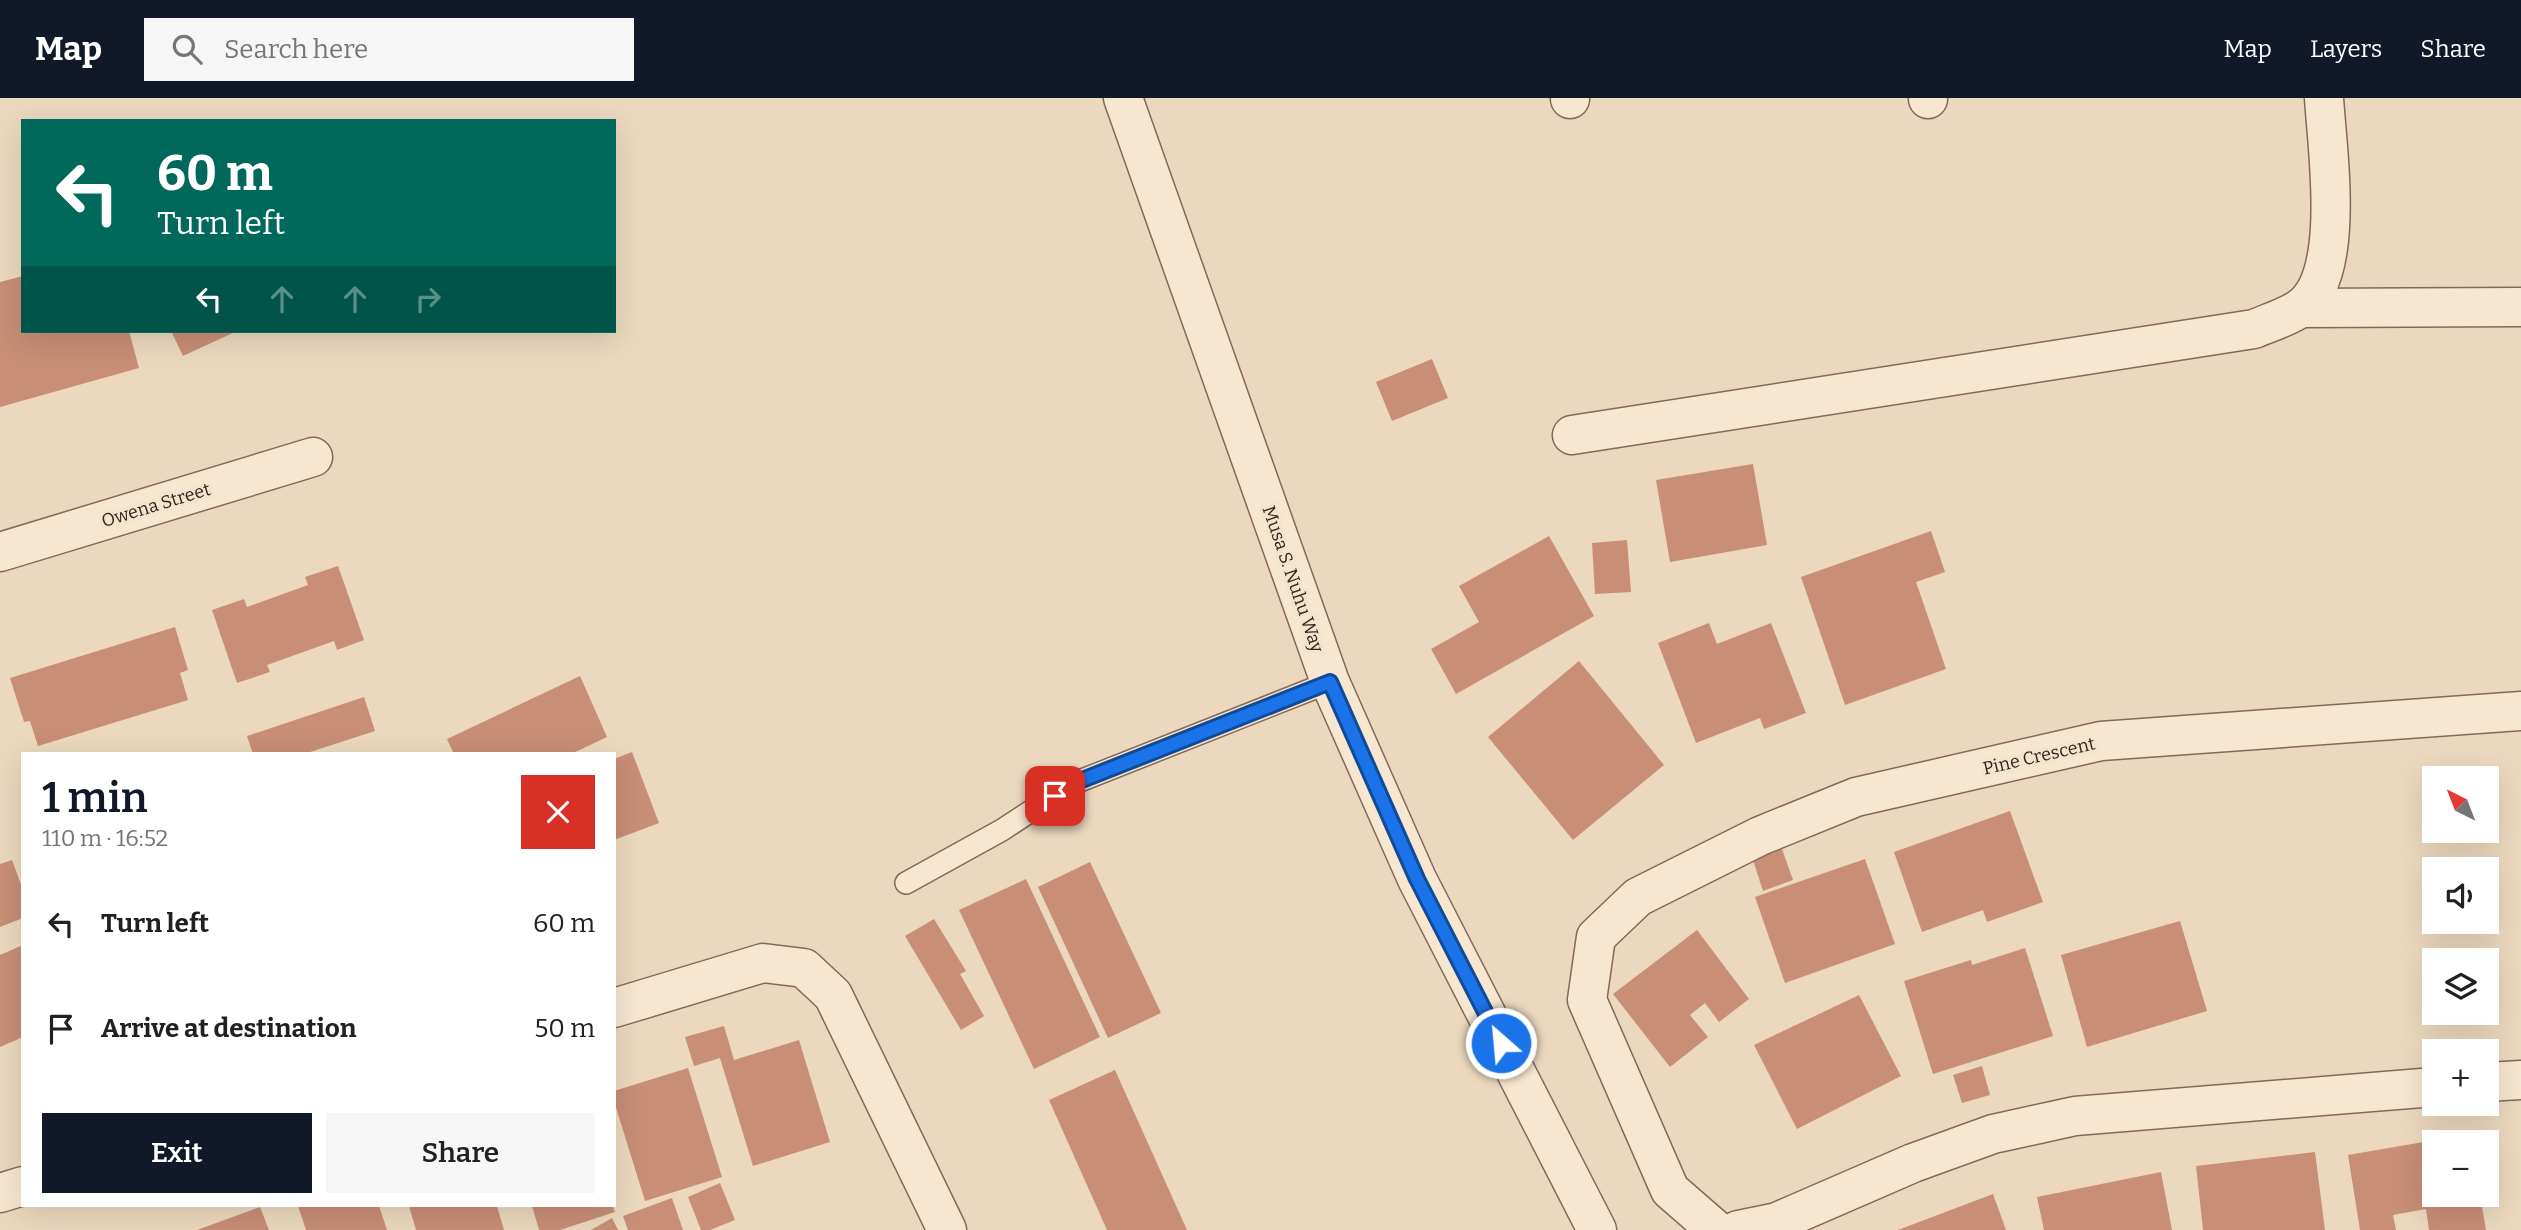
<!DOCTYPE html>
<meta charset="utf-8">
<style>
body{margin:0;font-family:Bitter,serif;background:#f6f6f6;color:#202124;height:100vh;display:flex;flex-direction:column;font-size:26px;white-space:nowrap}
*{box-sizing:border-box;margin:0}
p{font-size:23px;color:#757577}
.icon{flex:none;width:38px;height:38px;fill:none;stroke:currentColor;stroke-width:2;stroke-linecap:round;stroke-linejoin:round}
.map{position:relative;flex:1;overflow:hidden}
.details{position:absolute;left:21px;top:654px;width:595px;height:455px;display:flex;flex-direction:column;background:#fff;border-radius:0px;box-shadow:0 7px 28px #0002}
.details>*{flex:none}
.banner{position:absolute;left:21px;top:21px;width:595px;height:214px;border-radius:0px;box-shadow:0 7px 28px #0002;background:#00695c;color:#fff;overflow:hidden}
.needle{width:46px;rotate:318deg}
.controls{position:absolute;left:2422px;top:668px;display:grid;gap:14px}
.controls a{display:grid;place-items:center;width:77px;height:77px;border-radius:0px;background:#fff;box-shadow:0 7px 28px #0002;font-size:35px}
.pin{position:absolute;display:grid;place-items:center;width:60px;height:60px;color:#fff;margin:-30px;border-radius:14px;box-shadow:0 4px 10px #0006}
.me{position:absolute;width:77px;margin:-38px;rotate:333deg;stroke-linejoin:round;filter:drop-shadow(0 0 5px #0008)}
.turn{display:flex;align-items:center;gap:24px;height:147px;padding:0 21px;font-size:32px}
.turn .icon{width:91px;height:91px;stroke-width:2.5}
.turn b{display:block;font-size:49px;line-height:60px}
.lanes{display:flex;align-items:center;height:66px;padding:0 21px;background:#0003;justify-content:center;gap:35px;direction:ltr}
.lanes .off{opacity:.35}
.round{display:grid;place-items:center;flex:none;width:74px;height:74px;border-radius:0px;background:#f6f6f6}
.overview{display:flex;align-items:center;justify-content:space-between;height:119px;padding:0 21px}
h1{font-size:42px;font-weight:600;line-height:52px;color:#111827}
.button{display:flex;gap:14px;margin-top:auto;padding:14px 21px}
.button a{flex:1;height:80px;border-radius:0px;background:#111827;color:#fff;font-size:28px;font-weight:600;line-height:80px;text-align:center}
.button a+a{background:#f6f6f6;color:#202124}
ul{padding:0;list-style:none}
li{display:flex;align-items:center;gap:21px;height:105px;padding:0 21px}
li div{flex:1}
li b{display:block;font-size:26px}
li em{font-style:normal}
header{display:flex;align-items:center;gap:42px;box-sizing:border-box;height:98px;padding:0 35px;background:#111827;color:#fff}
header strong{font-size:33px}
nav{display:flex;gap:38px;margin-inline-start:auto;font-size:24px}
.search{width:490px;height:63px;background:#f6f6f6;display:flex;align-items:center;gap:18px;box-sizing:border-box;padding:0 24px;border-radius:0px;color:#757577;font-size:26px}
.map>svg:first-child{display:block}
.building{fill:#c88e76}
.lines{fill:none;stroke-linecap:round;stroke-linejoin:round}
.service-casing{stroke:#836958;stroke-width:24}
.minor-casing{stroke:#836958;stroke-width:41}
.tertiary-casing{stroke:#836958;stroke-width:41}
.service{stroke:#f7e7d1;stroke-width:21}
.minor{stroke:#f7e7d1;stroke-width:38}
.tertiary{stroke:#f7e7d1;stroke-width:38}
.route-casing{stroke:#114b97;stroke-width:18}
.route{stroke:#1a73e8;stroke-width:12}
.labels{text-anchor:middle;stroke-width:7;stroke-linejoin:round;paint-order:stroke}
.street-label{font-size:18px;fill:#33241c;stroke:#f3e4ce}
</style>
<header>
<strong>Map</strong>
<div class="search"><svg class="icon" aria-label="search" viewBox="0 0 24 24"><circle cx="10" cy="10" r="6"/><path d="M15 15l6 6"/></svg>Search here</div>
<nav><a>Map</a><a>Layers</a><a>Share</a></nav>
</header>
<div class="map">
<svg width="2521" height="1132" viewBox="0 0 2521 1132">
<rect width="100%" height="100%" fill="#ebd8be"/>
<g class="building">
<path d="M23,178v55h106l10,37 -139,39v-125z"/>
<path d="M171,233h66l-54,25z"/>
<path d="M1432,261l16,39 -56,23 -16,-39z"/>
<path d="M1753,366l14,81 -97,17 -14,-82z"/>
<path d="M1931,433l14,41 -29,10 30,87 -101,36 -44,-128z"/>
<path d="M1549,438l45,80 -138,78 -25,-45 48,-27 -20,-36z"/>
<path d="M1627,442l4,52 -36,2 -3,-51z"/>
<path d="M338,468l26,74 -27,10 -3,-9 -67,24 3,7 -33,11 -25,-73 32,-11 3,8 61,-22 -3,-8z"/>
<path d="M1709,525l8,21 54,-21 35,90 -42,16 -4,-11 -64,25 -38,-100z"/>
<path d="M175,529l13,43 -8,3 8,27 -150,46 -8,-25 -6,1 -14,-44z"/>
<path d="M1579,563l85,104 -91,75 -85,-103z"/>
<path d="M580,578l27,61 -36,17h-117l-7,-15z"/>
<path d="M364,599l11,34 -71,23h-51l-6,-18z"/>
<path d="M632,654l27,71 -45,17v-81z"/>
<path d="M2010,713l33,91 -56,20 -4,-12 -61,22 -28,-80z"/>
<path d="M1782,751l11,31 -30,11 -10,-31z"/>
<path d="M1865,761l30,85 -110,39 -30,-86z"/>
<path d="M12,762l11,30v28l-23,9v-63z"/>
<path d="M1090,764l71,151 -53,25 -70,-151z"/>
<path d="M1026,781l74,158 -66,32 -75,-159z"/>
<path d="M934,821l32,52 -6,3 24,42 -23,14 -56,-94z"/>
<path d="M2180,823l27,90 -120,36 -26,-92z"/>
<path d="M1697,832l52,69 -30,23 -14,-19 -15,12 18,22 -38,30 -57,-73z"/>
<path d="M23,847v92l-23,10v-92z"/>
<path d="M2025,850l28,88 -120,38 -29,-93 67,-21 1,5z"/>
<path d="M1859,897l42,81 -104,53 -43,-84z"/>
<path d="M724,928l10,34 65,-20 31,102 -77,24 -33,-108 -26,8 -9,-29z"/>
<path d="M1982,968l8,29 -28,8 -9,-28z"/>
<path d="M688,970l34,109 -77,24 -31,-100v-10z"/>
<path d="M1115,972l72,160h-80l-58,-130z"/>
<path d="M2470,1036l1,9h-37v52h46l6,35h-57l-3,-21 -33,6 3,15h-36l-12,-75z"/>
<path d="M2315,1054l10,78h-122l-7,-64z"/>
<path d="M2161,1074l11,58h-128l-7,-33z"/>
<path d="M720,1085l15,37 -25,10h-9l-13,-33z"/>
<path d="M1993,1096l13,36h-108z"/>
<path d="M672,1100l11,32h-55l-5,-14z"/>
<path d="M298,1108h81l8,24h-81z"/>
<path d="M409,1108h88l7,24h-88z"/>
<path d="M532,1108h81l2,6 -55,18h-21z"/>
<path d="M260,1109l9,23h-72z"/>
<path d="M612,1120l6,12h-27z"/>
</g>
<g class="lines">
<g class="service-casing">
<path id="service" d="M906,785l96,-53 70,-46 258,-102"/>
</g>
<g class="minor-casing">
<g id="minor">
<path d="M1570,0v1"/>
<path d="M1928,0v1"/>
<path d="M2301,210l220,-1"/>
<path d="M1572,337l682,-106c14,-6 31,-11 45,-20 48,-31 28,-160 25,-211"/>
<path d="M0,454l313,-95"/>
<path d="M614,910l149,-45 41,5 29,27 114,235"/>
<path d="M2487,984l34,-2"/>
<path d="M0,1095l23,-7"/>
<path d="M1716,1132l-46,-40 -83,-190 9,-63 42,-40 122,-61 96,-39 245,-56 420,-30"/>
<path d="M1738,1132l39,-8 136,-59 80,-29 82,-18 359,-29"/>
</g>
</g>
<g class="tertiary-casing">
<path id="tertiary" d="M1123,0l207,584 87,197 180,351"/>
</g>
<use href="#service" class="service"/>
<use href="#minor" class="minor"/>
<use href="#tertiary" class="tertiary"/>
</g>
<g class="lines">
<g class="route-casing">
<path id="route" d="M1055,698l17,-12 258,-102 87,197 84,164"/>
</g>
<use href="#route" class="route"/>
</g>
<g class="labels">
<g class="street-label">
<text transform="translate(156 407) rotate(-17)" y="6">Owena Street</text>
<text transform="translate(1293 481) rotate(71)" y="6">Musa S. Nuhu Way</text>
<text transform="translate(2039 658) rotate(-13)" y="6">Pine Crescent</text>
</g>
</g>
</svg>
<div class="controls">
<a><svg class="needle" viewBox="-14 -14 28 28"><path d="M0-13l5 13h-10z" fill="#e53935"/><path d="M0 13l5-13h-10z" fill="#757577"/></svg></a>
<a><svg class="icon" aria-label="sound" viewBox="0 0 24 24"><path d="M4 9h4l5-4v14l-5-4H4zM17 9q2 3 0 6"/></svg></a>
<a><svg class="icon" aria-label="layers" viewBox="0 0 24 24"><path d="M12 4l9 5-9 5-9-5zM3 14l9 5 9-5"/></svg></a>
<a>+</a>
<a>−</a>
</div>
<div class="pin" style="left:1055px;top:698px;background:#d93025"><svg class="icon" aria-label="arrive" viewBox="0 0 24 24"><path d="M6 21V4h12l-3 4 3 4H6"/></svg></div>
<svg class="me" style="left:1501px;top:945px" viewBox="-20 -20 40 40"><circle r="17" fill="#1a73e8" stroke="#fff" stroke-width="3"/><path d="M0-11L8 9 0 5-8 9z" fill="#fff"/></svg>
<div class="banner">
<div class="turn"><svg class="icon" aria-label="left" viewBox="0 0 24 24"><path d="M17 20v-9H6M10 6l-5 5 5 5"/></svg><div><b>60 m</b>Turn left</div></div>
<div class="lanes"><svg class="icon" aria-label="left" viewBox="0 0 24 24"><path d="M17 20v-9H6M10 6l-5 5 5 5"/></svg><svg class="icon off" aria-label="ahead" viewBox="0 0 24 24"><path d="M12 20V5M6 11l6-6 6 6"/></svg><svg class="icon off" aria-label="ahead" viewBox="0 0 24 24"><path d="M12 20V5M6 11l6-6 6 6"/></svg><svg class="icon off" aria-label="right" viewBox="0 0 24 24"><path d="M7 20v-9h11M14 6l5 5-5 5"/></svg></div>
</div>
<section class="details">
<div class="overview"><div><h1>1 min</h1><p>110 m · 16:52</p></div><a class="round" style="background:#d93025;color:#fff"><svg class="icon" aria-label="close" viewBox="0 0 24 24"><path d="M6 6l12 12M18 6L6 18"/></svg></a></div>
<ul>
<li><svg class="icon" aria-label="left" viewBox="0 0 24 24"><path d="M17 20v-9H6M10 6l-5 5 5 5"/></svg><div><b>Turn left</b></div><em>60 m</em></li>
<li><svg class="icon" aria-label="arrive" viewBox="0 0 24 24"><path d="M6 21V4h12l-3 4 3 4H6"/></svg><div><b>Arrive at destination</b></div><em>50 m</em></li>
</ul>
<div class="button"><a>Exit</a><a>Share</a></div>
</section>
</div>
